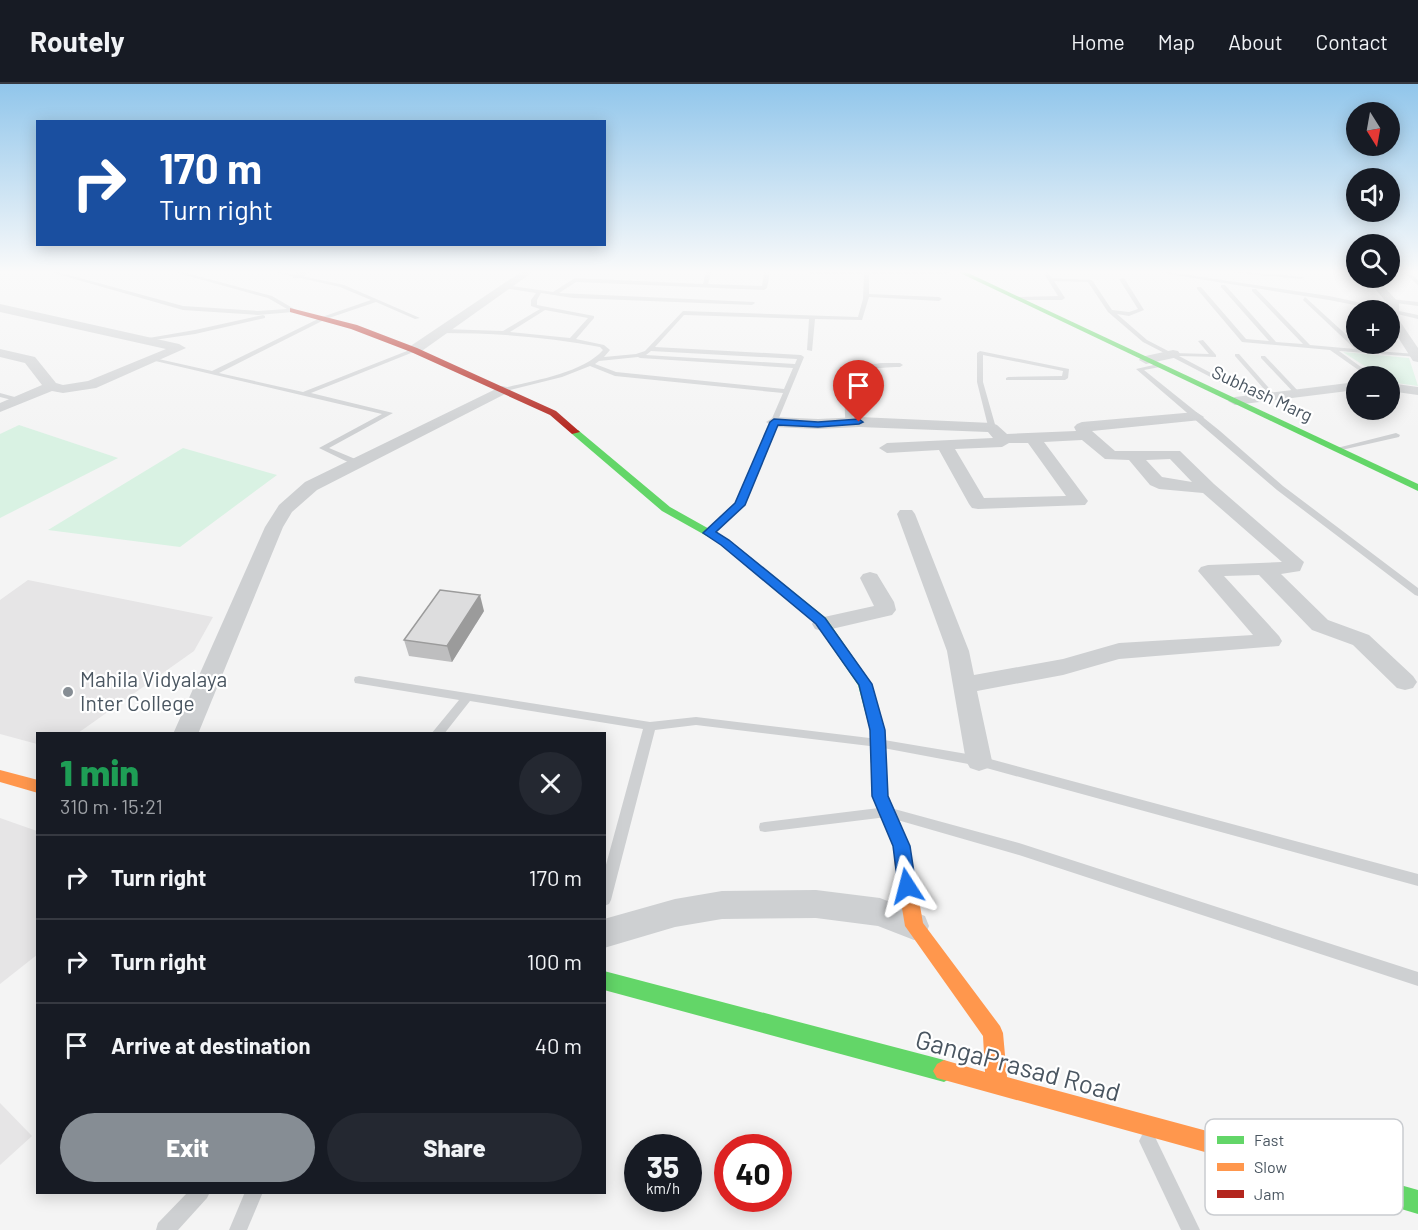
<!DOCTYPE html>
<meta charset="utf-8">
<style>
body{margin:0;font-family:Barlow,sans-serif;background:#242831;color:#f1f3f6;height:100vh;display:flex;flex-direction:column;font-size:22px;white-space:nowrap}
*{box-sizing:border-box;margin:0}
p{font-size:20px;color:#9ea1a6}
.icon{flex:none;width:33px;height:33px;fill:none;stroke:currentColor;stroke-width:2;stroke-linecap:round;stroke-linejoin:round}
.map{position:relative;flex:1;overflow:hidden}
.drawer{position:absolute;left:36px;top:648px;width:570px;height:462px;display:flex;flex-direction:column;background:#171b24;border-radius:0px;box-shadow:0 3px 15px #0003}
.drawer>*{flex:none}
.guide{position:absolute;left:36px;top:36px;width:570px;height:126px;border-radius:0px;box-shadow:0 3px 15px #0003;background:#1a4fa0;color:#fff;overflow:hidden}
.needle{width:39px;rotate:169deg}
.buttons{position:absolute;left:1346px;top:18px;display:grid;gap:12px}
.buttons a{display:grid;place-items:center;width:54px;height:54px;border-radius:50%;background:#171b24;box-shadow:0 3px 15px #0003;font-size:30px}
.speed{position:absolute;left:624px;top:1050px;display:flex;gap:12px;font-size:30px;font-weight:700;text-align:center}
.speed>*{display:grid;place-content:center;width:78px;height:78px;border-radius:50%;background:#171b24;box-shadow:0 3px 15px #0003;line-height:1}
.speed small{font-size:15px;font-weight:400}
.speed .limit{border:9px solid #d22;background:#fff;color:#111}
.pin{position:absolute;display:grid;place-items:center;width:51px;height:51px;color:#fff;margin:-62px -26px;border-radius:50% 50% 50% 0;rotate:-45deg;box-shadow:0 0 6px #0007}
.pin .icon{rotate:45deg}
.me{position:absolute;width:66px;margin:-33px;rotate:351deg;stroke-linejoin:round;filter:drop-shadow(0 0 4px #0008)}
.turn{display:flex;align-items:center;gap:21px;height:126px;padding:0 24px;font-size:27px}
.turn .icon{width:78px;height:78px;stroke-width:2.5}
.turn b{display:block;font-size:42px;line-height:51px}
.round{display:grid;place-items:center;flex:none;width:63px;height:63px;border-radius:32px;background:#242831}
.overview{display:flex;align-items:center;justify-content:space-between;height:102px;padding:0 24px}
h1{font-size:36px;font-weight:800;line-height:45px;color:#1e9e55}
.cta{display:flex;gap:12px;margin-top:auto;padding:12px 24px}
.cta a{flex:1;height:69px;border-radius:36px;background:#868d94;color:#fff;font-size:24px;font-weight:800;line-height:69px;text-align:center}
.cta a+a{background:#242831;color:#f1f3f6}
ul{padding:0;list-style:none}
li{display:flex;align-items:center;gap:18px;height:84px;padding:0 24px;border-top:2px solid #363941}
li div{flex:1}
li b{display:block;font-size:22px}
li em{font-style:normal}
header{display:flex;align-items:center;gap:36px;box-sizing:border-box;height:84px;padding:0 30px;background:#171b24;border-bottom:2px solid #363941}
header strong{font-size:28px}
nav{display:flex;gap:33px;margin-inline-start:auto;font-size:21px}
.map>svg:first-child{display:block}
.education{fill:#e6e5e6}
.green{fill:#d9f2e3}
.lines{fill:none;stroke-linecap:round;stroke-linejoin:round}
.lane{fill:#ced0d2;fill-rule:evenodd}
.street{fill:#ced0d2;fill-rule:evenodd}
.fast{fill:#63d668;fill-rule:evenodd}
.slow{fill:#ff974d;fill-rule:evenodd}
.jam{fill:#b3261e;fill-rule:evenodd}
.wall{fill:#bebebf}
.shaded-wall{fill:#9b9b9b}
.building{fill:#ddddde;stroke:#9b9b9b;stroke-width:1.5}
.route{fill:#1a73e8;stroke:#114b97;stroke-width:1.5}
.poi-dot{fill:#868d94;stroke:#fff;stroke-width:2}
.labels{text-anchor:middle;stroke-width:4.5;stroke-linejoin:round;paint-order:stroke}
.far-street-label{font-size:18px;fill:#4a5661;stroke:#fff}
.poi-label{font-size:21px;fill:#4a5661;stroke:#fff;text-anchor:start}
.near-street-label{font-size:26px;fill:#4a5661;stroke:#fff}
.key{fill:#fff;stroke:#c9ccd0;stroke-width:1.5}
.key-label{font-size:16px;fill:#4a5661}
</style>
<header>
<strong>Routely</strong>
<nav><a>Home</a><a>Map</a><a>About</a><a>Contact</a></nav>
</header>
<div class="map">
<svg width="1418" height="1146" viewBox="0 0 1418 1146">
<rect width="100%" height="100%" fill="#f4f4f4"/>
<g class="education">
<path d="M28,496l185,37 -19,34 -116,82 -40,1 -1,10 -37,-10v-134z"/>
<path d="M0,734l37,13 1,123 -38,30z"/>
<path d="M0,1019l32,33 -32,29z"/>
</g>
<g class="green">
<path d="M1343,268l66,6 9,28 -29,-4v-6h-9z"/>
<path d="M19,341l99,33 -118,60v-84z"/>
<path d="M183,364l94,27 -97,72 -132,-17z"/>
</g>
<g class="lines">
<g class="lane">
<path d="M50,188h8l125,34 75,5 29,-2 -19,-11 -94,-26h9l89,24 24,14 -3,2 -35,3 -75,-5z"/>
<path d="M274,188h9l61,13 76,33 -5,1 -39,-17 -50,17 -107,54 84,19 109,-43h4v2l-105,42 82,20 -64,35 31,13v4h-6l-35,-17 63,-34 -231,-54 3,-2 58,13 110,-54 49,-17 -31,-13z"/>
<path d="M706,188h5l-3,12 54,2 2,-14h6l-3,16 -3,2 -188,-8 -17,11 195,9 1,1 -3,2 -179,-7 -32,-5 -4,7v5l57,11v2l-18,21 28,6 6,5 -6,7 32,-3 9,-3 38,-40 175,6 5,-18 1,-25h-54l-2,-2h142l-3,2h-78v20l70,3 3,2 -3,2 -70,-4 -7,23 -47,-1 -3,32 -5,-1 2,-31 -125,-4 -29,32 146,8 3,2 -61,148 -31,30 -3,1 -4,-3 1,-2 29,-27 48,-111 -168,-17 -25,-10 -28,11 -60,15 -3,-2 1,-1c30,-8 82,-15 103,-39l-3,-3c-52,-10 -104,-14 -157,-14l-3,-2 3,-2 60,2 37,-22 -9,-3v-6l5,-7 -33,-5 2,-3 48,7 22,-14 128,6zM545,226l43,8 -18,20 -60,-6zM651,267l146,8 -2,5 -149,-9zM638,273l2,1 153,10 -9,21 -168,-17 -21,-8 4,-3z"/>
<path d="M1043,188h5l4,6 40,2 20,30 17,2 9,-3 -19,-30 5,-1 20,32 -15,6 -12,-2 30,26 25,13 37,1 -11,-13 5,-1 13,15v2l-37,-1 79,42 -5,1 -110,-57 -35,-30 -20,-30 -34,-1 11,17 -3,2h-46l2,-3 40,-1z"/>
<path d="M1156,188h13l160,24 89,19v4l-29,-7v-2h-9l-51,-10z"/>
<path d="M1226,188h24l54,5 -3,2z"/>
<path d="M1403,188h6l9,8v5z"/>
<path d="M1221,201h4l51,57 27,2 -51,-53v-2h4l54,56 45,4 -52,-49 2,-3 58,53 53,4 2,1v2l-79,-6 22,16 18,9h-7l-15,-7 -27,-19 -88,-8 -45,-53v-2h4l45,52 23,2 -48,-54z"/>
<path d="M1391,215l27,3v4l-29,-4z"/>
<path d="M263,231l2,1v2l-70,16 -55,8 -3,-2 58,-10z"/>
<path d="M980,267l89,18 -1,9 -3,2h-59v-2l2,-1 54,-1 1,-5 -80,-16v27l13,46 -7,2 -12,-48v-29z"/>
<path d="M1235,270h4l36,41v2h-4l-36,-41z"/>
<path d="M1261,272h4l35,37v2h-4l-35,-37z"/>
<path d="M882,279h18l3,2 -3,2c-52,1 -47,7 -47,55l-7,2c-2,-14 -3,-48 12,-56 7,-4 16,-4 24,-5z"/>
<path d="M1158,280l2,1v2l-16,3 76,61 63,55 135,102v8l-3,-1 -138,-105 -141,-121z"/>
<path d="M0,309l22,6 1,1 -3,2 -20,-5z"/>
<path d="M1396,349l4,2 -1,2 -62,14 -4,-2z"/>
<path d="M359,592l291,46 46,-5 182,22 101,17 439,118v12l-439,-120 -101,-19 -182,-22 -41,5 -44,170 -2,4 -5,2v-34l39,-143 -173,-28 -26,33h-13l28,-34 -104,-17 -1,-3 1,-3z"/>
<path d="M887,723l132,36 399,129v14l-399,-131 -132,-38 -122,15 -5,-1 -1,-4 1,-4 5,-1z"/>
<path d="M1148,1048l6,3 46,95h-19l-42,-89 3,-6z"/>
<path d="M188,1108h22l-3,6 -29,32h-22l2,-7z"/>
<path d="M245,1108h18l-16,38h-18z"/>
</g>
<g class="street">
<path d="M297,188h14l-10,6h-8l-1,-2z"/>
<path d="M521,188h12l-114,81h-10l-2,-3 2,-3z"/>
<path d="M1366,194h10l23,25v17l19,28v14l-5,-1 -24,-38 -2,-20z"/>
<path d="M0,220l179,40 7,4 -90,40 -33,5 -11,-2 -52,21v-9l42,-18 -17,-22 -25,-6v-8l35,8 21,26 7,2 25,-4 78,-32 -166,-37z"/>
<path d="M1173,266l5,1 2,3 -2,3 -32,7 -7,-4 2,-3z"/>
<path d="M1356,298v8l-121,15 -7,-4 7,-4z"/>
<path d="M1389,299l29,4v8l-29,-4z"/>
<path d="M502,302l5,1 2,3 -2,3 -190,97 -25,22 -9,15 -85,207h-25l92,-207 14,-22 26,-23z"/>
<path d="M1196,328l8,5 -3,3 -109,11 23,20h65l34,33 90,78 -4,9 -19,3 47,46 41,15 44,41 4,6 -4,6 -8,2 -8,-2 -44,-43 -41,-15 -53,-55 -35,1 55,60 3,5 -3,5 -160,13 -56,16 -86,16 15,70 -4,7 -9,3 -9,-3 -4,-7 -19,-110 -50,-137 3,-4h12l3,4 54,137 5,24 89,-16 56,-16 134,-8 -55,-64 3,-4 7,-2 74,-3 -79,-69 -44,-4 -9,-4 -21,-25 -24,-1 -23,-19 -38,2 44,59 -3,4 -107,4 -6,-1 -3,-4 -30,-54 -52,3 -8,-5 8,-5 106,-5 -5,-6 -129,-5 -41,2 -44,-2 -8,-5 8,-5 44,2 41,-2 133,6 5,2 10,9 69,-3 -2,-4 3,-3 5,-2zM1009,359h19l38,53 -82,2 -29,-49 47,-2zM1170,375l22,23 -30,-5 -16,-17z"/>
<path d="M870,488l7,2 17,28 2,8 -4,5 -69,16 -8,-2 -3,-5 3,-5 59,-13 -14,-28 3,-4z"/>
<path d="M816,806l64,8 45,18 4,10 -4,10 -11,4 -36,-14 -62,-8 -94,1 -47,8 -71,21v-29l71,-20 47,-8z"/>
</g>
<g class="fast">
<path d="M958,188h8l452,212v7z"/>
<path d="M572,346h6l92,77 59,33 97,78 46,66 12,46 4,66 21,50 3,14 -3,5 -6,2 -6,-2 -4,-19 -21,-50 -2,-66 -12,-45 -42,-61 -95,-80 -59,-33 -90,-77z"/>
<path d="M604,887l340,89 7,4 4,7 -4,7 -7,4 -340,-92z"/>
<path d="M1259,1061l159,45v24l-167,-50 -3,-8 3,-8z"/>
</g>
<g class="slow">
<path d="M0,686l38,10v13l-38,-11z"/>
<path d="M903,769l6,2 3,5 11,63 77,103 3,7 4,44 252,68 8,3 3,8 -3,8 -8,3 -322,-89 -4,-7 4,-7 7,-4 41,12 -2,-36 -78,-110 -11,-66 3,-5z"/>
</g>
<path class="jam" d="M290,224l67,17 60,23 139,63 24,21 -8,2 -22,-19 -139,-63 -60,-23 -61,-17z"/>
</g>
<path class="wall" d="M484,527l-32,51 -43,-6 -5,-16z"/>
<path class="shaded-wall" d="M480,511l4,16 -32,51 -5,-16z"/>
<path class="building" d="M440,506l40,5 -33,51 -43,-6z"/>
<linearGradient id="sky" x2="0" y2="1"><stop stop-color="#91c6eb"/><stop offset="0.54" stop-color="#fafafa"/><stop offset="1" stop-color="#fafafa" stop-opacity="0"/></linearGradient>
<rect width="1418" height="348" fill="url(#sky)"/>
<path class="route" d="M774,335l44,3 41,-3 4,3 -4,2 -41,3 -40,-2 -33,80 -29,27 13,8 96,78 47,66 13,46 3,66 22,50 6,40 -2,5 -7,3 -6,-3 -3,-5 -5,-40 -21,-50 -2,-66 -11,-45 -43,-61 -95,-79 -18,-12 32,-30 35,-81z"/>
<circle class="poi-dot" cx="68" cy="608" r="6"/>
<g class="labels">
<g class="far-street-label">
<text transform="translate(1262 310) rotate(25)" y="6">Subhash Marg</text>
</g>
<g class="poi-label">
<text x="80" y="603">Mahila Vidyalaya<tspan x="80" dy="24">Inter College</tspan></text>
</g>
<g class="near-street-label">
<text transform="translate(1018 982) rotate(15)" y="9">GangaPrasad Road</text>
</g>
</g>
<rect x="1205" y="1035" width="198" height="96" rx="9" class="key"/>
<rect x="1217" y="1052" width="27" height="8" fill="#63d668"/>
<rect x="1217" y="1079" width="27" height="8" fill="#ff974d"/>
<rect x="1217" y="1106" width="27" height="8" fill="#b3261e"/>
<g class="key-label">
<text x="1254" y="1062">Fast</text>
<text x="1254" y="1089">Slow</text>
<text x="1254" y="1116">Jam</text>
</g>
</svg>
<div class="buttons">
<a><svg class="needle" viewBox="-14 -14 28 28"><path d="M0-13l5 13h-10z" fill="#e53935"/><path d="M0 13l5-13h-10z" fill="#9ea1a6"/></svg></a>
<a><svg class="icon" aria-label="sound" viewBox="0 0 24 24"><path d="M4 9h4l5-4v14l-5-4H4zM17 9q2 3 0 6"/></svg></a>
<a><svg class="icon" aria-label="search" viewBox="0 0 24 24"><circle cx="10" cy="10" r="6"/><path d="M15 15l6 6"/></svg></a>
<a>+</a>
<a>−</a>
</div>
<div class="speed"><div>35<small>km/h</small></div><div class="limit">40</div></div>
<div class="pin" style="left:859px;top:338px;background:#d93025"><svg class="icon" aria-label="arrive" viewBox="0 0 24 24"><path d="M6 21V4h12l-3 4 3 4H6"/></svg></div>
<svg class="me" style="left:907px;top:802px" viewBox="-20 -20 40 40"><path d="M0-17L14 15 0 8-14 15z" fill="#1a73e8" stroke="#fff" stroke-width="4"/></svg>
<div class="guide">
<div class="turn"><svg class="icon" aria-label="right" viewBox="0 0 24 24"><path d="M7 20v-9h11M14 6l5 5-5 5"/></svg><div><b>170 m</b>Turn right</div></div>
</div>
<section class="drawer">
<div class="overview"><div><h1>1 min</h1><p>310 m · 15:21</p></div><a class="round"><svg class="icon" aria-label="close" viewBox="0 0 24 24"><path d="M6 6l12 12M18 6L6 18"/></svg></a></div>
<ul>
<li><svg class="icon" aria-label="right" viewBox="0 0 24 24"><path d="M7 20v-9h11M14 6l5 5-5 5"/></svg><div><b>Turn right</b></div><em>170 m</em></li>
<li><svg class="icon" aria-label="right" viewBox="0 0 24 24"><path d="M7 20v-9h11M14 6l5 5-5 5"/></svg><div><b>Turn right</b></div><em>100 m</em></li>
<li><svg class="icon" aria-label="arrive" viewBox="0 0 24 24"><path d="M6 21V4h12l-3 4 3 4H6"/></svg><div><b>Arrive at destination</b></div><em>40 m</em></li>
</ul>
<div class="cta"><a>Exit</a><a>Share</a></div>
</section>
</div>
